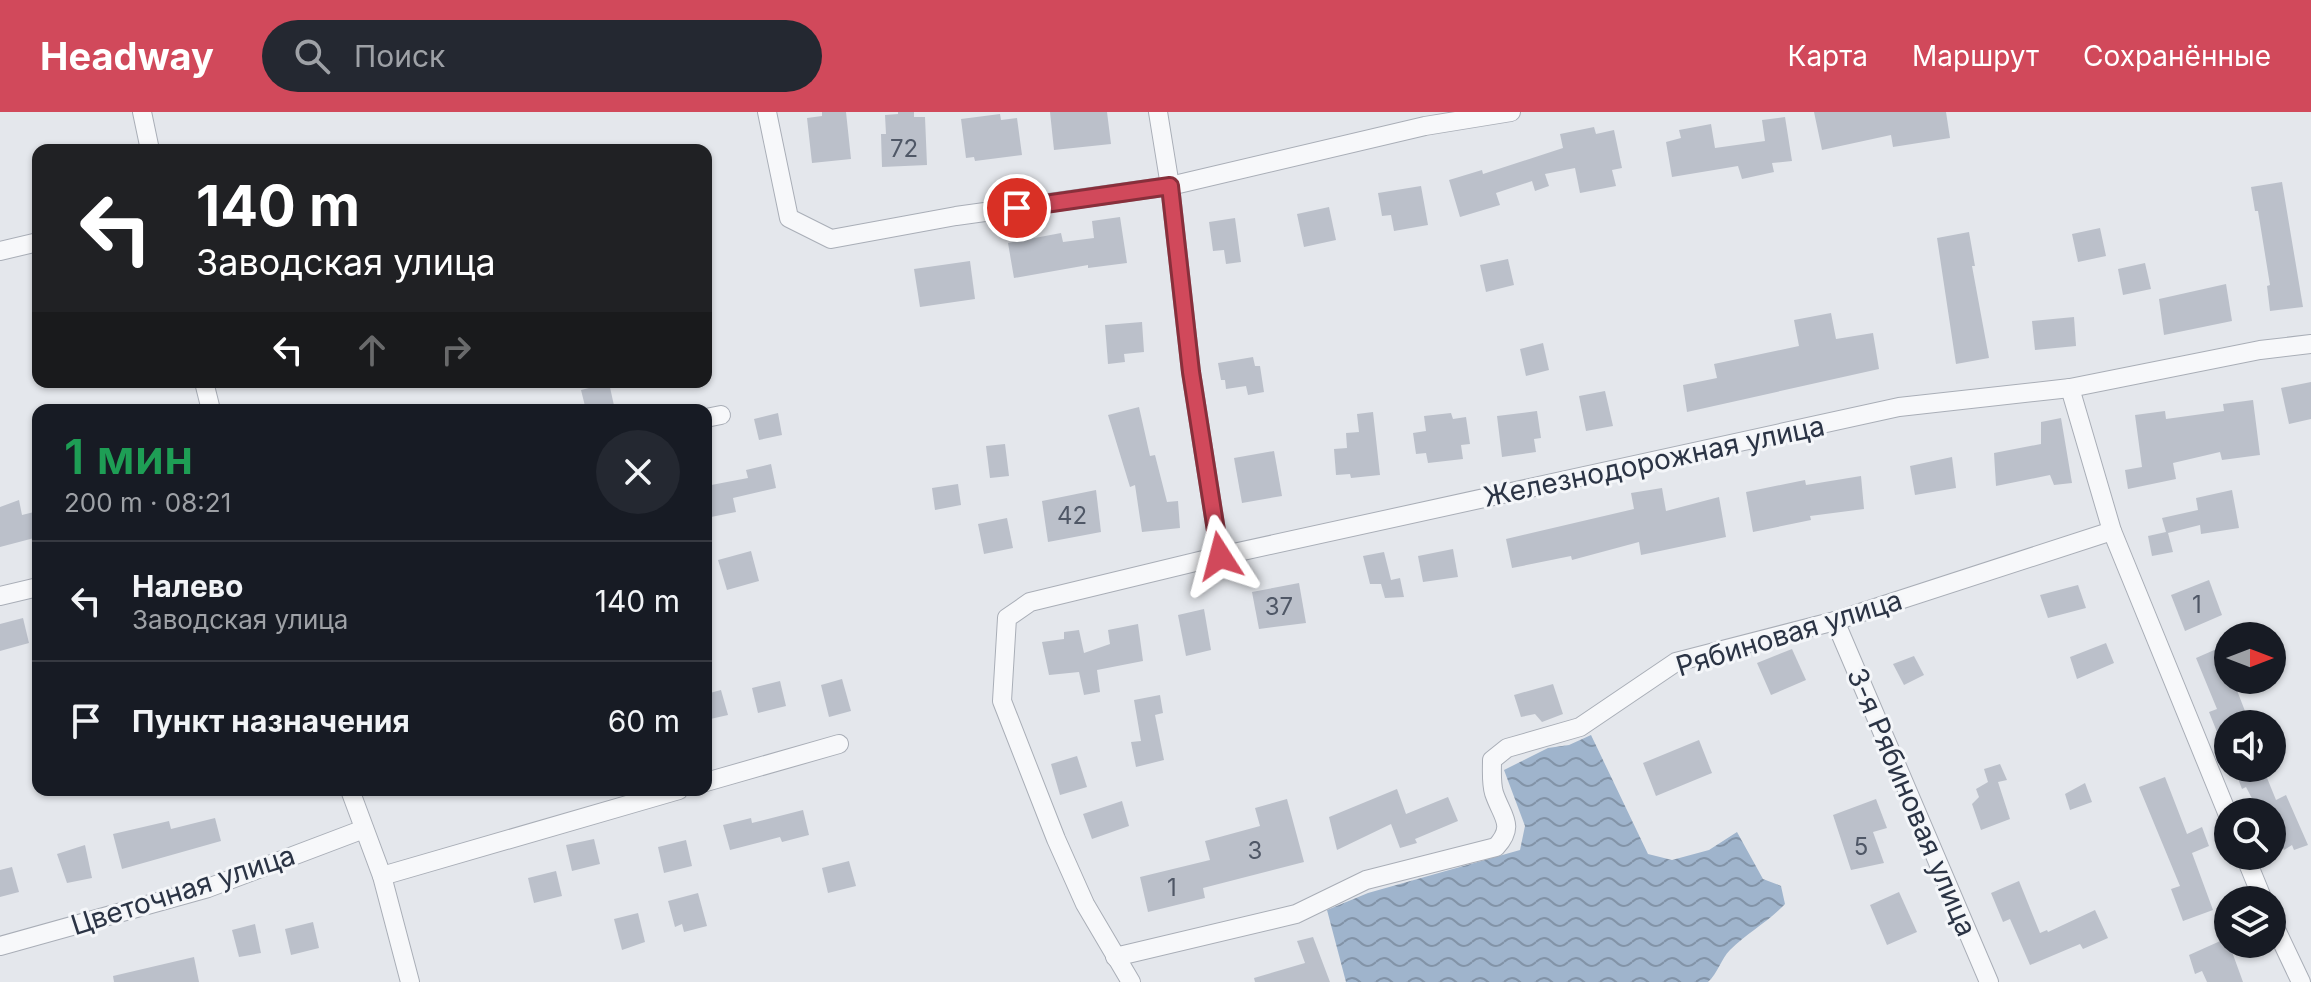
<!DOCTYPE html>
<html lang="ru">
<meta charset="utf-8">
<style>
body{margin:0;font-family:Inter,sans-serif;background:#242831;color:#f1f3f6;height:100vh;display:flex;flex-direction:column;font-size:30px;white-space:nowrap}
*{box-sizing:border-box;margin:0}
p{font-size:26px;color:#9ea1a6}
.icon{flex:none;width:44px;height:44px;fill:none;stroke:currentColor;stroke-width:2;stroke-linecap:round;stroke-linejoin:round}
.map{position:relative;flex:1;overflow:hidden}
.drawer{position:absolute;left:32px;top:292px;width:680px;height:392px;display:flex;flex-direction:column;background:#171b24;border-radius:16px;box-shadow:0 2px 6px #0004}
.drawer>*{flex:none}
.top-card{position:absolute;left:32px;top:32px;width:680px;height:244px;border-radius:16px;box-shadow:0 2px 6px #0004;background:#202124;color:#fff;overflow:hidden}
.needle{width:52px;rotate:90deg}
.buttons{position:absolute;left:2214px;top:510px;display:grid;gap:16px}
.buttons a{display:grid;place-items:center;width:72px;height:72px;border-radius:50%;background:#171b24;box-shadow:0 2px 6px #0004;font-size:40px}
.pin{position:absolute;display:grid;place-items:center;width:68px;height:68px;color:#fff;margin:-34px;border:4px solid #fff;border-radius:50%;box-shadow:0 2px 8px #0007}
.me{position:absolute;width:88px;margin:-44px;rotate:351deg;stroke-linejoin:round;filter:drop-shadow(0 0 6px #0008)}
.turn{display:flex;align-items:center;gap:28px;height:168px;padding:0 32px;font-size:36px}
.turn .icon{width:104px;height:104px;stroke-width:2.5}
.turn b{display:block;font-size:56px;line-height:68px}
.lanes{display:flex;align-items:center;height:76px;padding:0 32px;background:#0003;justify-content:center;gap:40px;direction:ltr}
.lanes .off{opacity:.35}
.round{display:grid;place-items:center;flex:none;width:84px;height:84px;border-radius:42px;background:#242831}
.summary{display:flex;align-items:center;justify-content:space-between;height:136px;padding:0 32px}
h1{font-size:48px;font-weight:600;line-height:60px;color:#1e9e55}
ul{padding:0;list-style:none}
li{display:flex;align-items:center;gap:24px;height:120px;padding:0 32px;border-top:2px solid #363941}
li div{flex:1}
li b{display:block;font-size:30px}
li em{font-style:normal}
header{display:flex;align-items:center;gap:48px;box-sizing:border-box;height:112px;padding:0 40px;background:#d1495b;color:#fff}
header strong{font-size:38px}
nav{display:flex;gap:44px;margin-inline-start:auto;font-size:28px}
.search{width:560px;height:72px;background:#242831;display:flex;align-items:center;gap:20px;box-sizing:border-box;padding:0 28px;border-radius:44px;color:#9ea1a6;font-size:30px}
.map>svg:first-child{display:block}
.water{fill:url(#water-waves)}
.building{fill:#bbc0ca}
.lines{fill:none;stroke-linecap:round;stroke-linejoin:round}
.street-casing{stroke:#a9aeb7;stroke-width:20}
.street{stroke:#f7f8fa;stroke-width:18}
.route-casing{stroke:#882f3b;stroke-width:20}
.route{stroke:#d1495b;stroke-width:14}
.labels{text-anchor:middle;stroke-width:6;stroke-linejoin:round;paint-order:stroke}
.number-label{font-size:24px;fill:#4f5766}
.street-label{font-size:28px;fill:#2b3445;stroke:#f4f6f9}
</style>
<header>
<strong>Headway</strong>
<div class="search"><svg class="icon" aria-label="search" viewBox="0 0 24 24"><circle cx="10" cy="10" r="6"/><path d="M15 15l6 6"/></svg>Поиск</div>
<nav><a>Карта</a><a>Маршрут</a><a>Сохранённые</a></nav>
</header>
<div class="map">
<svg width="2311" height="870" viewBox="0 0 2311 870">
<defs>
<pattern id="water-waves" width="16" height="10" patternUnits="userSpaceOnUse" patternTransform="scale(2)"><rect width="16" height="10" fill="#9fb4cc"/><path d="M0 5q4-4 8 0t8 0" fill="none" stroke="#8293a7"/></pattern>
</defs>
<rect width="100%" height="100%" fill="#e4e7ec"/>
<path class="water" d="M1591,623l57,119 24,6 37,-10 28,-18 26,47 18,7 4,18c-17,18 -38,29 -55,46 -9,9 -12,23 -22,32h-362l-19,-72 41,-17 152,-43 5,-24 -21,-56 44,-22 21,-3z"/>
<g class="building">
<path d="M822,0h24l5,47 -39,4 -5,-45 15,-2z"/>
<path d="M898,0h16v5h11l2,48 -45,2 -1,-33h5l-1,-19 13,-1z"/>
<path d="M1050,0h57l4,32 -57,6z"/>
<path d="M1814,0h132l4,26 -57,9 -2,-12 -69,15z"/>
<path d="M1000,2l1,6 16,-2 5,37 -47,6 -1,-4 -8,1 -5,-39z"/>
<path d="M1785,5l7,44 -20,2 2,9 -32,7 -4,-13 -66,11 -6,-35 15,-4 -2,-8 32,-6 4,24 50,-7 -3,-21z"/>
<path d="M1594,15l2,7 18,-4 8,38 -10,2 4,16 -36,7 -5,-25 -30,6 4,12 -14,5 -3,-10 -36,12 4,12 -40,12 -11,-37 33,-10 1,4 80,-26 -3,-14z"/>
<path d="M2282,70l21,125 -33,4 -3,-25 3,-1 -12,-74h-3l-4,-24z"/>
<path d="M1421,74l7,39 -34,6 -3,-16 -9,1 -4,-23z"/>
<path d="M1329,95l7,33 -32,7 -7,-33z"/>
<path d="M1120,105l7,46 -39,5v-3l-74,13 -6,-35 53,-10 2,9 31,-4 -2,-17z"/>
<path d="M1235,106l6,44 -15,2 -2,-14 -11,1 -4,-29z"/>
<path d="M2100,116l6,28 -28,6 -6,-28z"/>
<path d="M1969,120l6,34h-3l17,92 -33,6 -19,-126z"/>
<path d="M1508,147l6,26 -28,7 -6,-27z"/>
<path d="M970,149l5,38 -55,8 -6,-38z"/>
<path d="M2145,151l6,26 -28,6 -5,-26z"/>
<path d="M2226,172l6,37 -68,14 -5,-36z"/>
<path d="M1831,201l5,26 37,-6 6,36 -192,43 -4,-27 34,-7 -3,-14 85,-18 -5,-26z"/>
<path d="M2074,205l2,29 -41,4 -3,-29z"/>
<path d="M1142,210l2,30 -20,2 1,8 -17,2 -3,-39z"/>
<path d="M1543,231l6,27 -23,6 -6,-27z"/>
<path d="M1253,245l2,9h5l4,26 -16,3 -2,-9 -20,3 -1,-9h-4l-3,-17z"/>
<path d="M2311,270v37l-22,5 -8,-36z"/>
<path d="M609,271l6,27h-29l-5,-20z"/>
<path d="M1605,279l8,35 -27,5 -7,-35z"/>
<path d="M2253,288l7,55 -38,5 -2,-8 -47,11 3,16 -48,10 -3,-19 17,-3 -7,-52 30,-4 1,8 58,-8 -1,-7z"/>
<path d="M1139,295l11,49 5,-1 12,47 11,-1 2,27 -38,4 -7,-47 -5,2 -22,-72z"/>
<path d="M1537,299l4,27 -7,1 2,13 -34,5 -5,-41z"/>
<path d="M1373,300l7,63 -29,3 -1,-4 -14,1 -2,-26 13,-1 -1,-15 13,-1 -2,-18z"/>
<path d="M778,301l4,22 -23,5 -5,-21z"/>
<path d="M1451,301l2,6 13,-2 4,27 -9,1 2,14 -35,4 -2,-10 -10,1 -3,-21 13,-2 -2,-15z"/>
<path d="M2061,306l11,65 -18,2 -4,-10 -54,11 -2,-33 47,-9v-22z"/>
<path d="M1005,332l4,32 -19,2 -4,-32z"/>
<path d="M1274,339l8,45 -40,7 -8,-45z"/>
<path d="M1952,345l4,31 -41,7 -5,-29z"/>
<path d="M771,352l5,24 -43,10 3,14 -30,6v-32l42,-8 -2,-8z"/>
<path d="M1861,364l3,33 -54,7 1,4 -58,12 -7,-40 59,-12 1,5z"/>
<path d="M958,372l3,21 -26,5 -3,-22z"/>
<path d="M1662,376l4,23 53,-14 7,40 -85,18 -2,-13 -67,18 -1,-4 -59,12 -6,-29 128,-30 -3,-16z"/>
<path d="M1096,378l5,42 -53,10 -6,-41z"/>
<path d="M2232,378l7,38 -38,6 -1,-9 -32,8 5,19 -21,4 -4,-20 18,-4 -4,-14 36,-8 -2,-12z"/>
<path d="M19,388l3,15 16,-4v26l-38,10v-40z"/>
<path d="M1007,406l6,30 -29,6 -6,-30z"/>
<path d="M1453,437l5,28 -35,5 -5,-26z"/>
<path d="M751,439l8,30 -32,9 -9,-30z"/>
<path d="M1384,440l7,28 9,-2 4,19 -19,1 -4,-14h-11l-7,-28z"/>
<path d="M2209,468l13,35 -37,16 -14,-36z"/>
<path d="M1299,471l7,40 -47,6 -7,-37z"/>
<path d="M2078,473l8,23 -38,10 -8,-23z"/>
<path d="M1204,497l7,41 -25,6 -8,-41z"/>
<path d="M23,506l6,25 -29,8v-27z"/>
<path d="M1138,512l5,37 -46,9 3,22 -16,3 -5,-23 -30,3 -7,-33 22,-3v-7l15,-2 5,23 26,-9 -2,-14z"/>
<path d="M2106,531l8,20 -37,16 -7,-22z"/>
<path d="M2228,532v36h5l17,44h-22l-1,33 -18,-45 8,-3 -21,-51z"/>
<path d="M1792,537l14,31 -35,15 -14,-32z"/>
<path d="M1914,544l10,19 -20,10 -11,-21z"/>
<path d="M842,567l9,32 -22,6 -8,-32z"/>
<path d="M780,569l6,25 -28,7 -6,-25z"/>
<path d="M1553,572l10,30 -21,8 -7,-8 -14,3 -7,-22z"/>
<path d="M721,578l7,25 -22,5v-26z"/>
<path d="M1160,583l3,18 -8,2 9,45 -28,7 -5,-25 10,-1 -7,-41z"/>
<path d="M1699,628l13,33 -56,23 -13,-33z"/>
<path d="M1077,644l10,31 -27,8 -9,-31z"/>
<path d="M2000,652l7,16 -9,2 12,37 -29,11 -9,-26 7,-7 -3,-8 12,-7 -4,-13z"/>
<path d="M2234,656h29l13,32 10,-5 22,50 -14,5 -2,-5 -8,5 -4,-8 -8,5v-35h-13l-13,-25 -4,2z"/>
<path d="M2165,665l22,57 15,-7 7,19 -17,7 21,57 -30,11 -12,-32 9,-3 -41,-99z"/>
<path d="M2085,671l7,19 -22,8 -5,-16z"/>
<path d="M1397,677l9,25 42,-17 10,24 -43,18 2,4 -17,5 -9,-24 -54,26 -8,-33z"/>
<path d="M1287,687l17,63 -101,26 2,10 -57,14 -8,-35 70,-17 -5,-19 55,-15 -5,-18z"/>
<path d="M1876,687l11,29 -14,4 11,31 -33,7 -18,-55z"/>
<path d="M1122,689l7,25 -37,13 -9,-25z"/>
<path d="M803,698l6,25 -27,7 -2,-5 -50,13 -7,-25 28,-7 1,5z"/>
<path d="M215,706l6,23 -99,28 -9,-35 56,-13 2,8z"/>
<path d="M594,727l6,25 -28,7 -6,-26z"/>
<path d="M686,728l6,26 -28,7 -6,-26z"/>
<path d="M85,733l7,33 -25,5 -10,-29z"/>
<path d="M849,749l7,25 -28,7 -6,-25z"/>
<path d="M12,755l7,25 -19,5v-27z"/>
<path d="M556,759l6,25 -28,7 -6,-25z"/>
<path d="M2019,769l21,52 7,-3 1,2 47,-22 13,28 -25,11 -3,-5 -50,21 -20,-46 -7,3 -12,-29z"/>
<path d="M1899,780l18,40 -30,13 -17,-40z"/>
<path d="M698,781l9,33 -23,6 -2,-8 -7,3 -7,-26z"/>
<path d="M638,801l7,29 -23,8 -8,-31z"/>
<path d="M313,810l6,26 -28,7 -6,-26z"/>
<path d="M255,812l6,29 -22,4 -7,-27z"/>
<path d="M1313,825l17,45h-75l-1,-4 51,-15 -8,-22z"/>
<path d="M2227,826l16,44h-36l-5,-11 -7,3 -6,-19z"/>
<path d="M194,845l5,25h-85l-1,-6z"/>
</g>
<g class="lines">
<g class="street-casing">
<g id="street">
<path d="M142,0l8,38"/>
<path d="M767,0l22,106 42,21 125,-23 214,-30 255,-60 86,-14"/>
<path d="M1158,0l12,74 21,186 29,184"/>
<path d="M0,139l38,-9"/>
<path d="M204,270l7,28"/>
<path d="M2070,276l42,143 116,284"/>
<path d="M706,306l15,-3"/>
<path d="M0,484l38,-9"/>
<path d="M1835,509l154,361"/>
<path d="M706,670l133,-38"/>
<path d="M350,678l32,86 28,106"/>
<path d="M2245,744l18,44"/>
<path d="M382,764l297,-86"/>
<path d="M2272,809l29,61"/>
<path d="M0,834l208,-58 156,-59"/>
<path d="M1115,845l181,-43 70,-34 130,-33c20,-22 6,-30 -2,-54 -3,-10 -2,-22 -2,-33l15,-12 73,-21 96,-65 159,-41 277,-90"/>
<path d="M1131,870l-46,-78 -29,-65 -54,-138 5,-83 23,-16 190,-46 679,-149 171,-19 190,-38 51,-6"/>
</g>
</g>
<use href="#street" class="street"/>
</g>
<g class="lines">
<g class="route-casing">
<path id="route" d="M1017,96l153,-22 21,186 29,184"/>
</g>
<use href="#route" class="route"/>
</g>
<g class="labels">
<g class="number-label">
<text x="904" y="45">72</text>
<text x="1072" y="412">42</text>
<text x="2197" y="501">1</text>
<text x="1279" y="503">37</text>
<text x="1861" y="743">5</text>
<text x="1255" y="747">3</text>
<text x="1172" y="784">1</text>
</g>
<g class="street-label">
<text transform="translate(1654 349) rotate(-12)" y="10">Железнодорожная улица</text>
<text transform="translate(1789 521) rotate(-17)" y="10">Рябиновая улица</text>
<text transform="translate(1912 690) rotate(67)" y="10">3-я Рябиновая улица</text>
<text transform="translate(183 778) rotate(-18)" y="10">Цветочная улица</text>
</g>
</g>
</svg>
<div class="buttons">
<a><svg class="needle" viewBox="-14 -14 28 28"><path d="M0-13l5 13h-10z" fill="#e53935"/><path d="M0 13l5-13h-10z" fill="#9ea1a6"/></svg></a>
<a><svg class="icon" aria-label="sound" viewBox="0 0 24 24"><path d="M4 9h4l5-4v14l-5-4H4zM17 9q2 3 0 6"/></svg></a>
<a><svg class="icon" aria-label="search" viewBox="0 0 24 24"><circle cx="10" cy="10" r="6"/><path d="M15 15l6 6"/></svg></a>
<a><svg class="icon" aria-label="layers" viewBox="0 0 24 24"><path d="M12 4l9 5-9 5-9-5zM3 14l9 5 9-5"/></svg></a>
</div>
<div class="pin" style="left:1017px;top:96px;background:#d93025"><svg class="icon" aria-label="arrive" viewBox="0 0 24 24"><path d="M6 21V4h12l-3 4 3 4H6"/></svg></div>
<svg class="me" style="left:1220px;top:444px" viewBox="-20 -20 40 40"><path d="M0-17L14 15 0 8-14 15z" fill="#d1495b" stroke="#fff" stroke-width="4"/></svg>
<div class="top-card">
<div class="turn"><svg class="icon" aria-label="left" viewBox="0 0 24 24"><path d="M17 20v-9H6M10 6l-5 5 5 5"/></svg><div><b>140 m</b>Заводская улица</div></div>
<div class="lanes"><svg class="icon" aria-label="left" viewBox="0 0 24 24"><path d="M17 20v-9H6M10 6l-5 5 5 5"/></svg><svg class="icon off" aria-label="ahead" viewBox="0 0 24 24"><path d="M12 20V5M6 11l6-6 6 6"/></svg><svg class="icon off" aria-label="right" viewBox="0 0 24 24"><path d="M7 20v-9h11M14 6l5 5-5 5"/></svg></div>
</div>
<section class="drawer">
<div class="summary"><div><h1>1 мин</h1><p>200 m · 08:21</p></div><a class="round"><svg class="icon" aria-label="close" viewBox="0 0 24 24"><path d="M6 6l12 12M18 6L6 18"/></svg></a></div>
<ul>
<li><svg class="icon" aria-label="left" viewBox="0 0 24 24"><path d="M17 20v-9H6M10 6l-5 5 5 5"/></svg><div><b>Налево</b><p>Заводская улица</p></div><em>140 m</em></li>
<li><svg class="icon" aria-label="arrive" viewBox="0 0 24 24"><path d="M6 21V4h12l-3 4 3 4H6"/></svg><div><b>Пункт назначения</b></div><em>60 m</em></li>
</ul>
</section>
</div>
